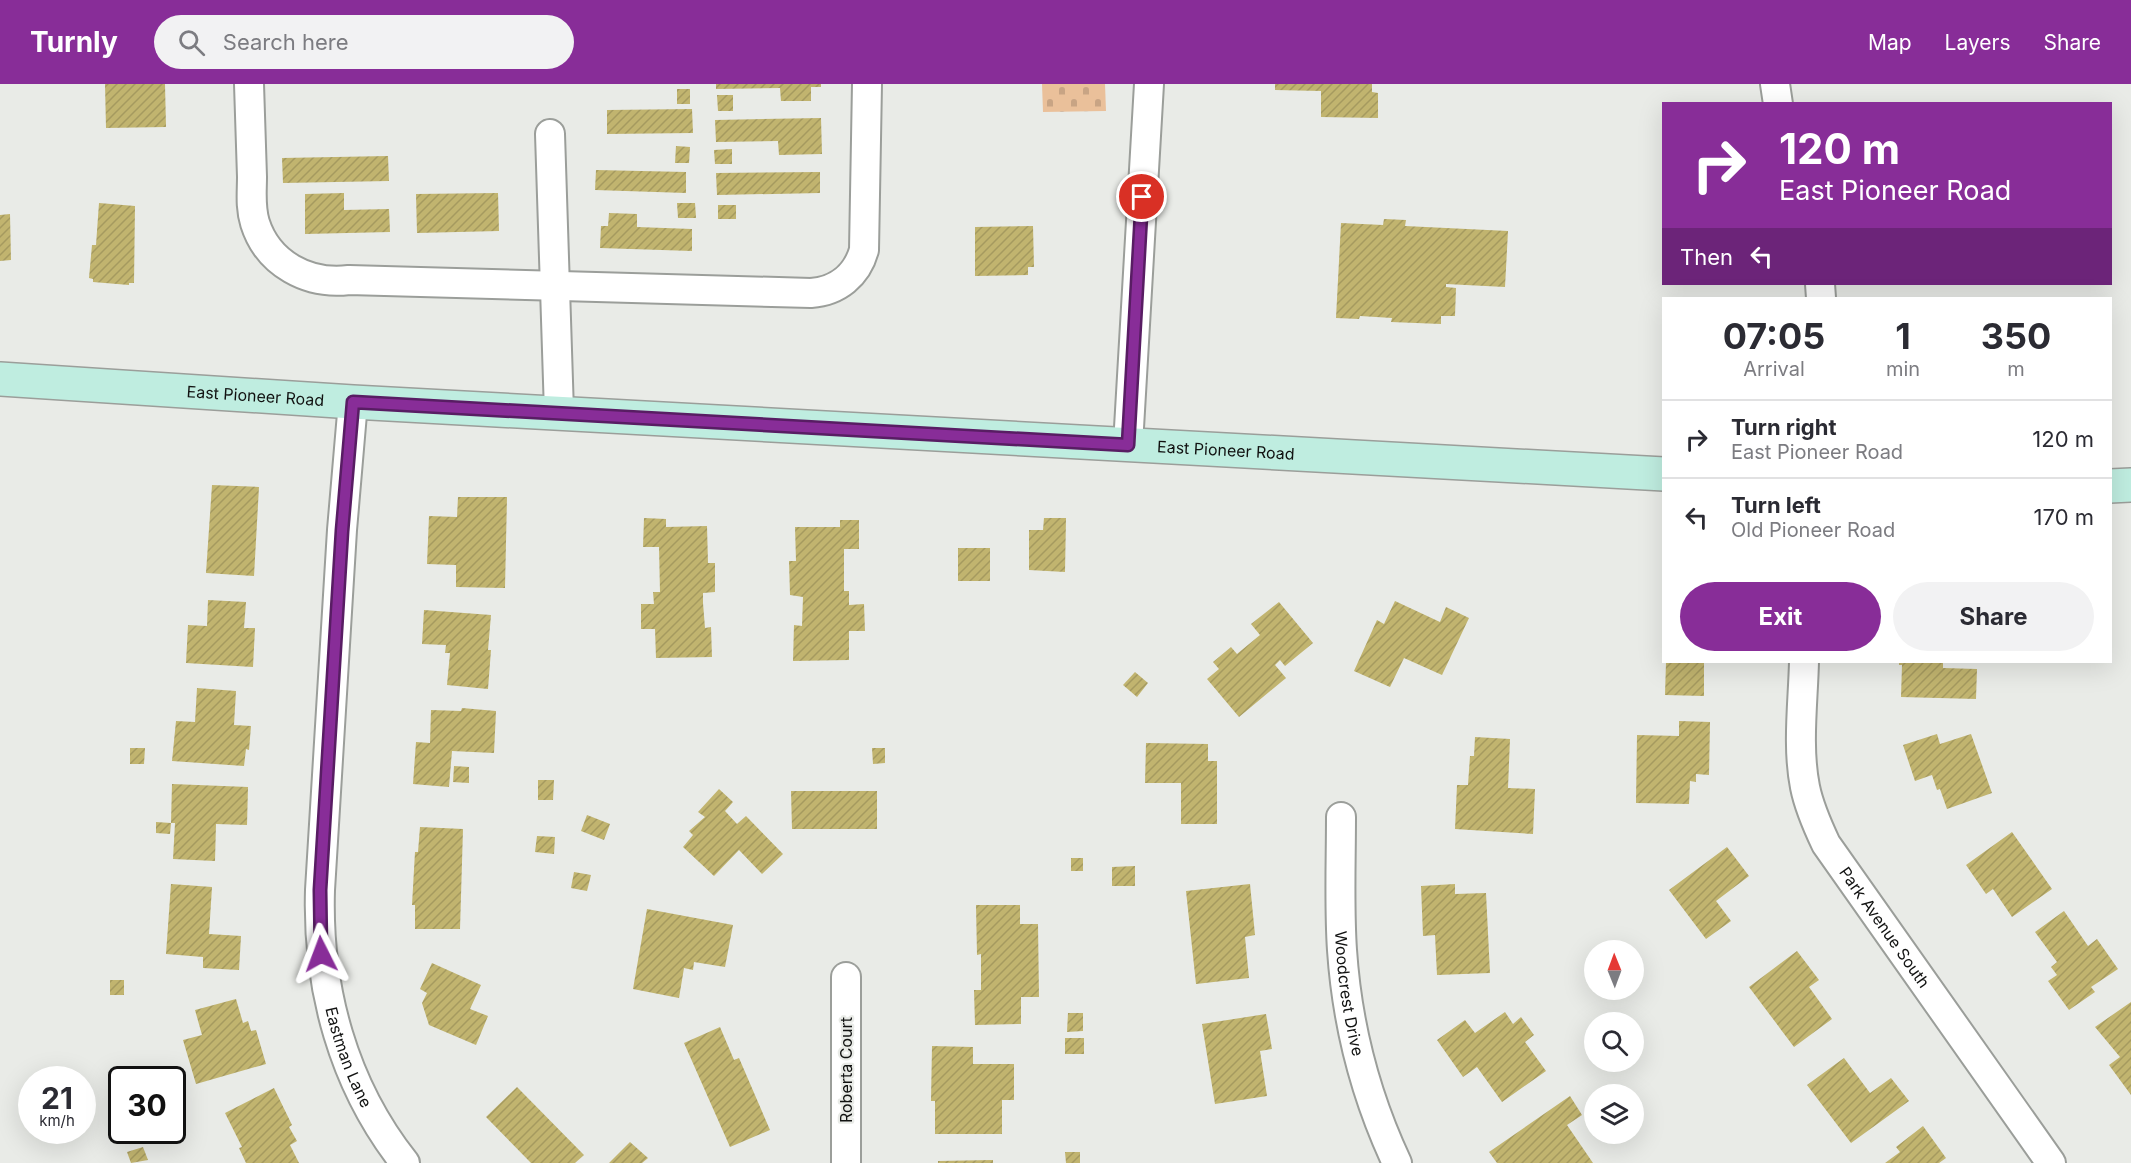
<!DOCTYPE html>
<style>
body{margin:0;font-family:Inter,sans-serif;background:#f2f2f3;color:#2b2b33;height:100vh;display:flex;flex-direction:column;font-size:22px;white-space:nowrap}
*{box-sizing:border-box;margin:0}
p{font-size:20px;color:#7c7c81}
.icon{flex:none;width:33px;height:33px;fill:none;stroke:currentColor;stroke-width:2;stroke-linecap:round;stroke-linejoin:round}
.map{position:relative;flex:1;overflow:hidden}
.details{position:absolute;left:1662px;top:213px;width:450px;height:366px;display:flex;flex-direction:column;background:#fff;border-radius:0px;box-shadow:0 6px 24px #0002}
.details>*{flex:none}
.hud{position:absolute;left:1662px;top:18px;width:450px;height:183px;border-radius:0px;box-shadow:0 6px 24px #0002;background:#882d98;color:#fff;overflow:hidden}
.needle{width:39px;rotate:359deg}
.buttons{position:absolute;left:1584px;top:856px;display:grid;gap:12px}
.buttons a{display:grid;place-items:center;width:60px;height:60px;border-radius:50%;background:#fff;box-shadow:0 6px 24px #0002;font-size:30px}
.speed{position:absolute;left:18px;top:982px;display:flex;gap:12px;font-size:30px;font-weight:700;text-align:center}
.speed>*{display:grid;place-content:center;width:78px;height:78px;border-radius:50%;background:#fff;box-shadow:0 6px 24px #0002;line-height:1}
.speed small{font-size:15px;font-weight:400}
.speed .limit{border:3px solid #111;border-radius:9px;background:#fff;color:#111}
.pin{position:absolute;display:grid;place-items:center;width:51px;height:51px;color:#fff;margin:-26px;border:3px solid #fff;border-radius:50%;box-shadow:0 2px 6px #0007}
.me{position:absolute;width:66px;margin:-33px;rotate:357deg;stroke-linejoin:round;filter:drop-shadow(0 0 4px #0008)}
.turn{display:flex;align-items:center;gap:21px;height:126px;padding:0 18px;font-size:27px}
.turn .icon{width:78px;height:78px;stroke-width:2.5}
.turn b{display:block;font-size:42px;line-height:51px}
.then{display:flex;align-items:center;height:57px;padding:0 18px;background:#0003;gap:12px;font-size:22px}
.eta{display:flex;justify-content:space-evenly;align-items:center;height:102px;text-align:center}
.eta b{font-size:36px;font-weight:700;line-height:42px}
.action{display:flex;gap:12px;margin-top:auto;padding:12px 18px}
.action a{flex:1;height:69px;border-radius:36px;background:#882d98;color:#fff;font-size:24px;font-weight:700;line-height:69px;text-align:center}
.action a+a{background:#f2f2f3;color:#2b2b33}
ul{padding:0;list-style:none}
li{display:flex;align-items:center;gap:18px;height:78px;padding:0 18px;border-top:2px solid #e1e1e2}
li div{flex:1}
li b{display:block;font-size:22px}
li em{font-style:normal}
header{display:flex;align-items:center;gap:36px;box-sizing:border-box;height:84px;padding:0 30px;background:#882d98;color:#fff}
header strong{font-size:28px}
nav{display:flex;gap:33px;margin-inline-start:auto;font-size:21px}
.search{width:420px;height:54px;background:#f2f2f3;display:flex;align-items:center;gap:15px;box-sizing:border-box;padding:0 21px;border-radius:33px;color:#7c7c81;font-size:22px}
.map>svg:first-child{display:block}
.cemetery{fill:url(#cemetery-stones)}
.building{fill:url(#building-hatch)}
.lines{fill:none;stroke-linecap:round;stroke-linejoin:round}
.street-casing{stroke:#9b9e9a;stroke-width:32}
.secondary-casing{stroke:#9b9e9a;stroke-width:36}
.street{stroke:#fff;stroke-width:28}
.secondary{stroke:#bfede0;stroke-width:33}
.route-casing{stroke:#581d63;stroke-width:15}
.route{stroke:#882d98;stroke-width:10}
.labels{text-anchor:middle;stroke-width:4.5;stroke-linejoin:round;paint-order:stroke}
.street-label{font-size:16px;fill:#111211;stroke:#e9ebe7}
</style>
<header>
<strong>Turnly</strong>
<div class="search"><svg class="icon" aria-label="search" viewBox="0 0 24 24"><circle cx="10" cy="10" r="6"/><path d="M15 15l6 6"/></svg>Search here</div>
<nav><a>Map</a><a>Layers</a><a>Share</a></nav>
</header>
<div class="map">
<svg width="2131" height="1079" viewBox="0 0 2131 1079">
<defs>
<pattern id="cemetery-stones" width="16" height="16" patternUnits="userSpaceOnUse" patternTransform="scale(1.5)"><rect width="16" height="16" fill="#eac09a"/><path d="M2 7V4a2 2 0 0 1 4 0v3zM10 15v-3a2 2 0 0 1 4 0v3z" fill="#c8a484"/></pattern>
<pattern id="building-hatch" width="6" height="6" patternUnits="userSpaceOnUse" patternTransform="scale(1.5)"><rect width="6" height="6" fill="#c1b46f"/><path d="M-1 1l2-2M0 6l6-6M5 7l2-2" fill="none" stroke="#a59a5f"/></pattern>
</defs>
<rect width="100%" height="100%" fill="#e9ebe7"/>
<path class="cemetery" d="M1042,0h63l1,27 -63,1z"/>
<g class="building">
<path d="M105,0h60l1,43 -60,1z"/>
<path d="M716,0h105v3h-10v14h-30l-1,-13 -64,1z"/>
<path d="M1275,0h97v8l6,1v25l-57,-1v-26l-46,-1z"/>
<rect x="677" y="5" width="13" height="15"/>
<path d="M717,11h16v16h-15z"/>
<path d="M692,25l1,24 -86,1v-24z"/>
<path d="M821,34l1,36 -43,1 -1,-14 -62,1 -1,-22z"/>
<path d="M676,62l14,1 -1,16h-14z"/>
<path d="M732,65v15h-17l-1,-14z"/>
<path d="M388,72l1,25 -106,2 -1,-25z"/>
<path d="M596,86l90,2v21l-91,-3z"/>
<path d="M820,88v21l-103,2 -1,-22z"/>
<path d="M344,109v17l45,-1 1,23 -85,2v-40z"/>
<path d="M498,109l1,38 -82,2 -1,-39z"/>
<path d="M99,119l36,3 -1,77h-5v2l-36,-3v-3l-4,-1 3,-33h4z"/>
<path d="M677,119h18l1,15h-18z"/>
<rect x="718" y="121" width="18" height="14"/>
<path d="M609,129l28,1v13l55,2v22l-92,-3 1,-22h7z"/>
<path d="M10,130l1,46 -11,1v-46z"/>
<path d="M1384,135l22,1 -1,6 103,5 -3,56 -59,-3v3l10,1 -1,28h-14v8l-50,-2 1,-4 -32,-2 -1,3 -23,-1 5,-95 42,2z"/>
<path d="M1033,142l1,41h-6v8l-53,1v-49z"/>
<path d="M212,401l47,2 -5,89 -48,-3z"/>
<path d="M458,413h49l-2,91 -49,-1v-22l-29,-1 2,-48 28,1z"/>
<path d="M644,434l22,1v8l41,-1 1,37h7v29l-12,1v10l2,25 6,-1 1,30 -56,1 -1,-29h-14v-25h13l-1,-12h7l-1,-45h-16z"/>
<path d="M1044,434h22l-1,54 -36,-2v-40h14z"/>
<path d="M840,436h19v29h-15v42h5v14l15,-1 1,27h-16v29l-56,1 1,-36 8,1 1,-29 -13,-2 -1,-34h7l-1,-34h45z"/>
<rect x="958" y="464" width="32" height="33"/>
<path d="M208,516l38,2 -2,26h11l-2,39 -67,-4 2,-38 19,1z"/>
<path d="M1395,517l45,21 6,-15 23,11 -27,57 -38,-17 -14,29 -36,-16 23,-51 7,4z"/>
<path d="M1279,518l34,41 -28,23 -5,-6 -5,5 11,13 -47,39 -32,-38 12,-10 -6,-7 18,-15 6,7 23,-19 -9,-11z"/>
<path d="M424,526l67,5 -3,35h3l-3,39 -41,-4 3,-32h-5l1,-8 -24,-1z"/>
<path d="M1666,578h38v34l-39,-1z"/>
<path d="M1899,578h44v6l34,1 -1,30 -75,-2 1,-32h-3z"/>
<path d="M1135,588l13,11 -11,14 -14,-12z"/>
<path d="M197,604l39,3 -2,34 17,1 -2,24 -3,-1 -2,17 -72,-5 4,-40 19,1z"/>
<path d="M462,624l34,3 -2,42 -42,-2 -3,36 -36,-3 3,-42 14,1 1,-33 30,1z"/>
<path d="M1679,637l31,1 -1,53 -13,-1v8l-6,-1 -1,23 -53,-1 1,-68 42,1z"/>
<path d="M1937,650l3,10 31,-10 21,59 -45,16 -7,-20 -3,1 -5,-15 -17,6 -12,-36z"/>
<path d="M1475,653l35,2 -2,49 27,1 -2,45 -78,-5 2,-44h11l2,-29h4z"/>
<path d="M1146,659l62,1v17h9v63h-36v-41h-36z"/>
<path d="M130,664h15l-1,16h-14z"/>
<path d="M872,664h13v15l-12,1z"/>
<path d="M454,682l15,1v16l-16,-1z"/>
<path d="M538,696h16l-1,20h-15z"/>
<path d="M172,700l76,3 -1,38 -31,-1 -1,37 -42,-2 2,-36h-4z"/>
<path d="M719,705l14,13 -8,9 12,13 9,-8 37,38 -21,20 -23,-24 -25,26 -31,-29 10,-12 -4,-4 16,-14 -7,-5z"/>
<path d="M791,707h86v38h-85z"/>
<path d="M587,731l23,9 -6,16 -23,-9z"/>
<path d="M156,738l15,1 -1,11 -14,-1z"/>
<path d="M420,743l43,2 -3,100h-45v-24h-3l3,-53h3z"/>
<path d="M2012,748l40,57 -40,28 -19,-28 -7,5 -20,-29z"/>
<path d="M537,752l18,1 -1,17 -19,-2z"/>
<path d="M1727,763l22,29 -33,25 15,20 -25,18 -37,-49z"/>
<rect x="1071" y="774" width="12" height="13"/>
<path d="M1135,782v20h-23v-19z"/>
<path d="M574,788l17,3 -4,16 -16,-3z"/>
<path d="M171,800l41,3 -3,47 32,2 -2,34 -36,-2v-11l-37,-3z"/>
<path d="M1250,800l5,51 -10,2 4,41 -53,6 -10,-93z"/>
<path d="M1455,800v10l31,-1 4,80 -53,2 -2,-40 -12,1 -2,-50z"/>
<path d="M976,821h44v19h18l1,73h-18v27l-46,1 -1,-35h7v-36l-4,1z"/>
<path d="M647,825l86,16 -8,42 -31,-5 -1,8 -9,-2 -5,30 -46,-9z"/>
<path d="M2064,827l24,35 9,-7 21,30 -27,18 4,5 -26,18 -21,-29 9,-6 -6,-8 6,-5 -22,-30z"/>
<path d="M1797,867l22,29 -10,7 23,32 -38,28 -45,-60z"/>
<path d="M432,879l49,22 -11,24 18,7 -12,29 -47,-20 -7,-22 5,-10 -7,-4z"/>
<rect x="110" y="896" width="14" height="15"/>
<path d="M236,915l7,24 5,-2 3,10 5,-1 10,34 -70,20 -13,-44 19,-5 -7,-25z"/>
<path d="M2131,918v93l-22,-30 11,-8 -25,-30z"/>
<path d="M1505,928l8,12 8,-7 13,18 -9,7 21,29 -44,31 -25,-35 -14,10 -26,-37 28,-20 10,13z"/>
<path d="M1068,929h15v18l-16,1z"/>
<path d="M1266,930l6,35 -12,2 7,45 -52,8 -13,-80z"/>
<path d="M720,943l14,33 5,-2 31,72 -40,17 -46,-104z"/>
<rect x="1065" y="954" width="19" height="16"/>
<path d="M932,962l41,1v17h41v36h-12v34h-67v-33h-4z"/>
<path d="M1844,974l26,35 21,-15 18,23 -58,42 -44,-58z"/>
<path d="M517,1003l67,68 -9,8h-44l-45,-46z"/>
<path d="M274,1004l18,37 -3,2 8,14 -7,4 9,18h-53l-7,-15 3,-1 -17,-34z"/>
<path d="M1570,1012l12,19 -15,10 26,38h-96l-8,-11z"/>
<path d="M1923,1042l23,32 -7,5h-54l15,-11 -4,-5z"/>
<path d="M630,1058l18,16 -6,5h-33z"/>
<path d="M143,1063l5,13 -17,3 -4,-11z"/>
<path d="M1065,1068h15v11h-14z"/>
<path d="M993,1076v3h-55v-2z"/>
</g>
<g class="lines">
<g class="street-casing">
<g id="street">
<path d="M249,0c1,31 2,62 3,93 0,15 -2,30 3,46 13,41 53,62 94,57l462,13c27,-2 46,-18 53,-43l3,-166"/>
<path d="M1775,0l3,20"/>
<path d="M550,50l9,278"/>
<path d="M1820,200l1,14"/>
<path id="s1" d="M353,318l-11,128 -22,360c-3,98 23,195 85,273"/>
<path d="M1128,361l21,-361"/>
<path id="s2" d="M1804,578c-1,40 -7,85 1,125 4,20 12,38 21,57l225,319"/>
<path id="s3" d="M1341,733c0,44 -2,89 1,133 5,74 24,147 55,213"/>
<path d="M846,893v186"/>
</g>
</g>
<g class="secondary-casing">
<g id="secondary">
<path id="s4" d="M0,295l353,23 1311,72"/>
<path d="M2110,402l21,-1"/>
</g>
</g>
<use href="#street" class="street"/>
<use href="#secondary" class="secondary"/>
</g>
<g class="lines">
<g class="route-casing">
<path id="route" d="M321,870l-1,-64 22,-359 11,-129 775,43 14,-248"/>
</g>
<use href="#route" class="route"/>
</g>
<g class="labels">
<g class="street-label">
<text dy="6" stroke="none"><textPath href="#s4" startOffset="256">East Pioneer Road</textPath></text>
<text dy="6" stroke="none"><textPath href="#s4" startOffset="1228">East Pioneer Road</textPath></text>
<text dy="6" stroke="none"><textPath href="#s2" startOffset="288">Park Avenue South</textPath></text>
<text dy="6" stroke="none"><textPath href="#s3" startOffset="177">Woodcrest Drive</textPath></text>
<text dy="6" stroke="none"><textPath href="#s1" startOffset="660">Eastman Lane</textPath></text>
<text transform="translate(846 986) rotate(-90)" y="6">Roberta Court</text>
</g>
</g>
</svg>
<div class="buttons">
<a><svg class="needle" viewBox="-14 -14 28 28"><path d="M0-13l5 13h-10z" fill="#e53935"/><path d="M0 13l5-13h-10z" fill="#7c7c81"/></svg></a>
<a><svg class="icon" aria-label="search" viewBox="0 0 24 24"><circle cx="10" cy="10" r="6"/><path d="M15 15l6 6"/></svg></a>
<a><svg class="icon" aria-label="layers" viewBox="0 0 24 24"><path d="M12 4l9 5-9 5-9-5zM3 14l9 5 9-5"/></svg></a>
</div>
<div class="speed"><div>21<small>km/h</small></div><div class="limit">30</div></div>
<div class="pin" style="left:1142px;top:113px;background:#d93025"><svg class="icon" aria-label="arrive" viewBox="0 0 24 24"><path d="M6 21V4h12l-3 4 3 4H6"/></svg></div>
<svg class="me" style="left:321px;top:870px" viewBox="-20 -20 40 40"><path d="M0-17L14 15 0 8-14 15z" fill="#882d98" stroke="#fff" stroke-width="4"/></svg>
<div class="hud">
<div class="turn"><svg class="icon" aria-label="right" viewBox="0 0 24 24"><path d="M7 20v-9h11M14 6l5 5-5 5"/></svg><div><b>120 m</b>East Pioneer Road</div></div>
<div class="then">Then<svg class="icon" aria-label="left" viewBox="0 0 24 24"><path d="M17 20v-9H6M10 6l-5 5 5 5"/></svg></div>
</div>
<section class="details">
<div class="eta">
<div><b>07:05</b><p>Arrival</p></div>
<div><b>1</b><p>min</p></div>
<div><b>350</b><p>m</p></div>
</div>
<ul>
<li><svg class="icon" aria-label="right" viewBox="0 0 24 24"><path d="M7 20v-9h11M14 6l5 5-5 5"/></svg><div><b>Turn right</b><p>East Pioneer Road</p></div><em>120 m</em></li>
<li><svg class="icon" aria-label="left" viewBox="0 0 24 24"><path d="M17 20v-9H6M10 6l-5 5 5 5"/></svg><div><b>Turn left</b><p>Old Pioneer Road</p></div><em>170 m</em></li>
</ul>
<div class="action"><a>Exit</a><a>Share</a></div>
</section>
</div>
